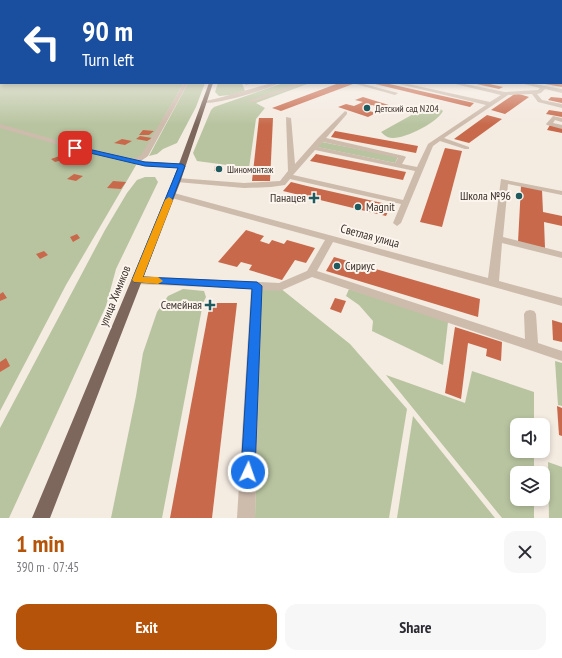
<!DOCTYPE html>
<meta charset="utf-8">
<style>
body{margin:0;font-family:"PT Sans Narrow",sans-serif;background:#f7f7f7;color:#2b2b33;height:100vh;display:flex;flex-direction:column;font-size:15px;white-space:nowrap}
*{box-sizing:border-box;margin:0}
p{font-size:13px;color:#7c7c81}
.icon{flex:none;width:22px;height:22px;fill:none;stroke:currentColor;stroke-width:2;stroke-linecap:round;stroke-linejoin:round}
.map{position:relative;height:518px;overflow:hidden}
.panel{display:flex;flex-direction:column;background:#fff;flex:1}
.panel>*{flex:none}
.top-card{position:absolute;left:0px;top:0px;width:562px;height:84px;box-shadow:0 2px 6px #0003;background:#1a4fa0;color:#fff;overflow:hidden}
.fabs{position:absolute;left:510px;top:418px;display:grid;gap:8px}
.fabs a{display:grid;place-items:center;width:40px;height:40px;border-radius:8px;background:#fff;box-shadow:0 2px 6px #0003;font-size:20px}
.pin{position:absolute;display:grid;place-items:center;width:34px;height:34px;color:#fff;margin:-17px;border-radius:8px;box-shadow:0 2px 6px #0006}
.me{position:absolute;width:44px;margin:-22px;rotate:3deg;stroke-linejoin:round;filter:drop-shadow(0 0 3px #0008)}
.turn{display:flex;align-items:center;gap:14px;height:84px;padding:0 16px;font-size:18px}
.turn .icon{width:52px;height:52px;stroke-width:2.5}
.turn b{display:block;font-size:28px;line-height:34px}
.round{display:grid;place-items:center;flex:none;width:42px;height:42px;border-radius:12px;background:#f7f7f7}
.summary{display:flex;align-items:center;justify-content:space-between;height:68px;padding:0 16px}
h1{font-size:24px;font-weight:600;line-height:30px;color:#b45309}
.button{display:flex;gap:8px;margin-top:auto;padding:8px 16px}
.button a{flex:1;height:46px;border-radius:12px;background:#b45309;color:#fff;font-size:16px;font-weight:600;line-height:46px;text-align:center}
.button a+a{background:#f7f7f7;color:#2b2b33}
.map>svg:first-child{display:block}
.green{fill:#b8c4a0}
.building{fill:#c8694b}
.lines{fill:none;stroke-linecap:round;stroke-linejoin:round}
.minor{fill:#cdbbac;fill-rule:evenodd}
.major{fill:#7d675c;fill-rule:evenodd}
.route{fill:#1a73e8;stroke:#114b97}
.slow{fill:#f59e0b}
.poi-dot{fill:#1f5a5e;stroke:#fbf5ee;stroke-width:1.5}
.labels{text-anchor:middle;stroke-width:4;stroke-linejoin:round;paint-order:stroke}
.far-poi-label{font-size:10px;fill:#3b302b;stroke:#fbf5ee;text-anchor:start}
.poi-label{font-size:12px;fill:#3b302b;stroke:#fbf5ee;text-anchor:end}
.street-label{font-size:12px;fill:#3b302b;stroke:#fbf5ee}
</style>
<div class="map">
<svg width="562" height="518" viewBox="0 0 562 518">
<rect width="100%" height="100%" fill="#f4ebe1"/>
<g class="green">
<path d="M0,52l1,31h183l-118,202 -66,126z"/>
<path d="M188,83h17l-9,24 -19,36 -14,6 -6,5 -8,2z"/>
<path d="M218,83h24l3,8 -14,4 -12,1 -4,-4z"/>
<path d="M283,83h27l-54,20 9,5 -9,11 -7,49 -52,-7 -4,-8 18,-43 3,-3z"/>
<path d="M426,107h12l5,4c-5,11 -38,28 -51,27 -4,0 -8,-3 -11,-6z"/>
<path d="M322,142l76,15 -3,6 -78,-16z"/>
<path d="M145,177h10l3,5 -42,87 -10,37 -97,212h-9v-90l105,-198 22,-37 10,-13z"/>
<path d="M260,288h20l70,56 57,65 -18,109h-134z"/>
<path d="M183,289l21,2 2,6 -3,6 -41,215h-51l25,-122 7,-43 14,-41 11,-16z"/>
<path d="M349,289l99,33 -5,43 -71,-34 1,-10 -14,-16 -13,-9z"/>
<path d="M555,361l7,2v43l-4,-1z"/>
<path d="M472,371l62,21v33h-17v26h17v22h-17v26h17v19h-32l-116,-143 79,28z"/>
<path d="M413,416l82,102h-98z"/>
<path d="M548,462l14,5v51h-13z"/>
</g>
<g class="building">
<path d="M339,83l14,1 -72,27 -9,-3z"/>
<path d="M371,83h14l89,20 -4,4z"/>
<path d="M472,83h13l18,4 -4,2z"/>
<path d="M545,83l17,1v3l-17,-3z"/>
<path d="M516,93l13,4 -24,17 -14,-4z"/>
<path d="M363,97l29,9 -7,3 -13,-4 -9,4 13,4 -8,4 -30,-10 8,-3 8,2 9,-4 -8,-2z"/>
<path d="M551,97l11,1v5l-14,-3z"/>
<path d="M549,110l13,2v5l-16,-3z"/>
<path d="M487,115l15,4 -33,24 -15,-4z"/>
<path d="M259,118h14l-3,63h-18z"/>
<path d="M550,125l12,3v5l-15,-3z"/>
<path d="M143,130l11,1 -5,4h-10z"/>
<path d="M335,131l83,15 -2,7 -85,-16z"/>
<path d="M140,136l12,2 -5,3 -11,-2z"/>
<path d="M122,139l10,2 -7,4 -11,-2z"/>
<path d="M445,148l17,3 -20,76 -22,-5z"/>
<path d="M65,154l4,4 -14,4 -4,-3z"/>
<path d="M316,154l90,18 -3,8 -93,-19z"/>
<path d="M215,166h8l-1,5h-8z"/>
<path d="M74,174l9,2 -7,5 -9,-2z"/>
<path d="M113,181l13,1 -5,7 -14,-1z"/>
<path d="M291,182l16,4 84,19 -5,11 -103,-25z"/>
<path d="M521,186l21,4 1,22 19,4v10l-18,-4 1,26 -27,-6z"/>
<path d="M246,230l18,6 -4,5 9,3 3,-4 12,4 3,-4 28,8 -9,15 -11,-3 -13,20 -33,-10 3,-5 -11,-3 -4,5 -19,-5z"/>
<path d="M77,234l3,4 -7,4 -3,-5z"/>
<path d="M44,251l4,4 -8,4 -4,-5z"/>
<path d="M334,257l146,42 -2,18 -152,-46z"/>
<path d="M3,292l4,6 -7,3v-7z"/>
<path d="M335,298l11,3 -5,12 -11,-4z"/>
<path d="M210,303h27l-25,215h-42z"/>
<path d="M552,320l10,3v19l-9,-2z"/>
<path d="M455,327l47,15 -1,19 -15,-5 1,-7 -19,-6 -7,56 -16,-6z"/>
<path d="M6,358l4,8 -10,6v-10z"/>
<path d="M557,406l5,2v28l-3,-1z"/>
</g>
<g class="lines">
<g class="minor">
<rect x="0" y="53" width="1" height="2"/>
<rect x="561" y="66" width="1" height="2"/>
<path d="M561,81h1v2h-3h2z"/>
<path d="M184,83h4l-40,73 -7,5 44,3v4h-3l-37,-2 -72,-17 -73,-21v-4l77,22 56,13 8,-4z"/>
<path d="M244,83h8l-6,2z"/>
<path d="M272,83h7c-9,6 -70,24 -78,19l18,-4z"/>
<path d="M299,83h7l-53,19 -5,-1z"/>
<path d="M352,83h8l38,10 -3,2z"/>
<path d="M395,83h9l86,19 11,-7 -50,-12h9l45,9 33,-2 2,-2 -20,-5h9l33,6v4l-17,-4 -4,4 -4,1 5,6 20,4v4l-24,-6 -6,-8 -24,1 -64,43 25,9v2h-4l-25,-8 -7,5 -32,77 -4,3 -4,-3 8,-19 -111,-25 -5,6 -14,2 -27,1 -67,-6 -4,-2 4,-2 67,5 36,-2 8,-10 -2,-54 5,1 4,46 23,-26 27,-27 2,1v2l-21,24 78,18 2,1 -4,7 15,3 11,-23 58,-39zM323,142l75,16 -3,5 -77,-16zM315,150l100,21 -12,29 -110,-25z"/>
<path d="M553,116l9,2v4l-7,-2 -2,3 9,2v4l-15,-4 -1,-1z"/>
<path d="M501,179l61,12v4l-54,-11 -5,53 59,15v6l-60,-15 -3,38 63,17v8l-229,-64 -16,29 208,68 -1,-25 2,-3 4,-1 4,1 2,3 2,29 24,8v10l-250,-84 -32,14 -18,-1 -7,228h-18l14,-229 -114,-5 -4,-1 -1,-3 1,-3 4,-1 142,7 28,-12 18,-31 -157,-43v-4h6l314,85z"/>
</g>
<path class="major" d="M209,83h4l-32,97 -131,338h-18l141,-338z"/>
</g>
<linearGradient id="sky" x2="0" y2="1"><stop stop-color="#7eb2d2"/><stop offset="0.42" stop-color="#faf6f2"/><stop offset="1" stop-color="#faf6f2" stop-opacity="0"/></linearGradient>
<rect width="562" height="125" fill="url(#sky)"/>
<path class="route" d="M75,146l70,16 37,2 3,2 -42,111 114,5 5,4 -7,186 -2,5 -5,2 -5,-2 -2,-5 11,-183 -118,-7 -2,-2 46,-112 -33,-2 -72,-17 -1,-1z"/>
<path class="slow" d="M169,197l4,3 -30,77h15l5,4 -5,3 -24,-2 -2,-2 33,-80z"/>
<g class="poi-dot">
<circle cx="367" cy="108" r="4"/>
<circle cx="219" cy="169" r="4"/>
<circle cx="519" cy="196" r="4"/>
<path d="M312 192h4v4h4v4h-4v4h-4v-4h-4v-4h4z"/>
<circle cx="358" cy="207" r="4"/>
<circle cx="337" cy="266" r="4"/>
<path d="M208 299h4v4h4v4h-4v4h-4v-4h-4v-4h4z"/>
</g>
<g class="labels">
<g class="far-poi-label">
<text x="375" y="112">Детский сад N204</text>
<text x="227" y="173">Шиномонтаж</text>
</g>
<g class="poi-label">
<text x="511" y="200">Школа №96</text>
<text x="306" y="202">Панацея</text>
<text x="366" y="211" text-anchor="start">Magnit</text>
<text x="345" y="270" text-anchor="start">Сириус</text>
<text x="202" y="309">Семейная</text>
</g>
<g class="street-label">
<text transform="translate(370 236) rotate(15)" y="4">Светлая улица</text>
<text transform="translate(115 296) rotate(-68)" y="4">улица Химиков</text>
</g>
</g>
</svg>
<div class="fabs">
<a><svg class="icon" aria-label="sound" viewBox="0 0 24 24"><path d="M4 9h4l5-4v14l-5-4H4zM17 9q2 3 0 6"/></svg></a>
<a><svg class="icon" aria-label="layers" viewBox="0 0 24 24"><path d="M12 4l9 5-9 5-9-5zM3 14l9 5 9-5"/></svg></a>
</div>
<div class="pin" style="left:75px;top:148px;background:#d93025"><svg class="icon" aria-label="arrive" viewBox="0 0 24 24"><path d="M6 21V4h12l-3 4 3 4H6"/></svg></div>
<svg class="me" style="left:248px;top:472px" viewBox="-20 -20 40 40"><circle r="17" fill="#1a73e8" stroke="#fff" stroke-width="3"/><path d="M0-11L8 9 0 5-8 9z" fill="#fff"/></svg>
<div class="top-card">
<div class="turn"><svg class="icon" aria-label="left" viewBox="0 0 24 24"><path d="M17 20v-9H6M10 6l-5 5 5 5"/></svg><div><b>90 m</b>Turn left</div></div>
</div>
</div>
<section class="panel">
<div class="summary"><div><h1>1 min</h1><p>390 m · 07:45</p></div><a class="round"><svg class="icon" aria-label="close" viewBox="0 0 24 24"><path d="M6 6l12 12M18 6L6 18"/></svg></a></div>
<div class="button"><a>Exit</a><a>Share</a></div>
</section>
